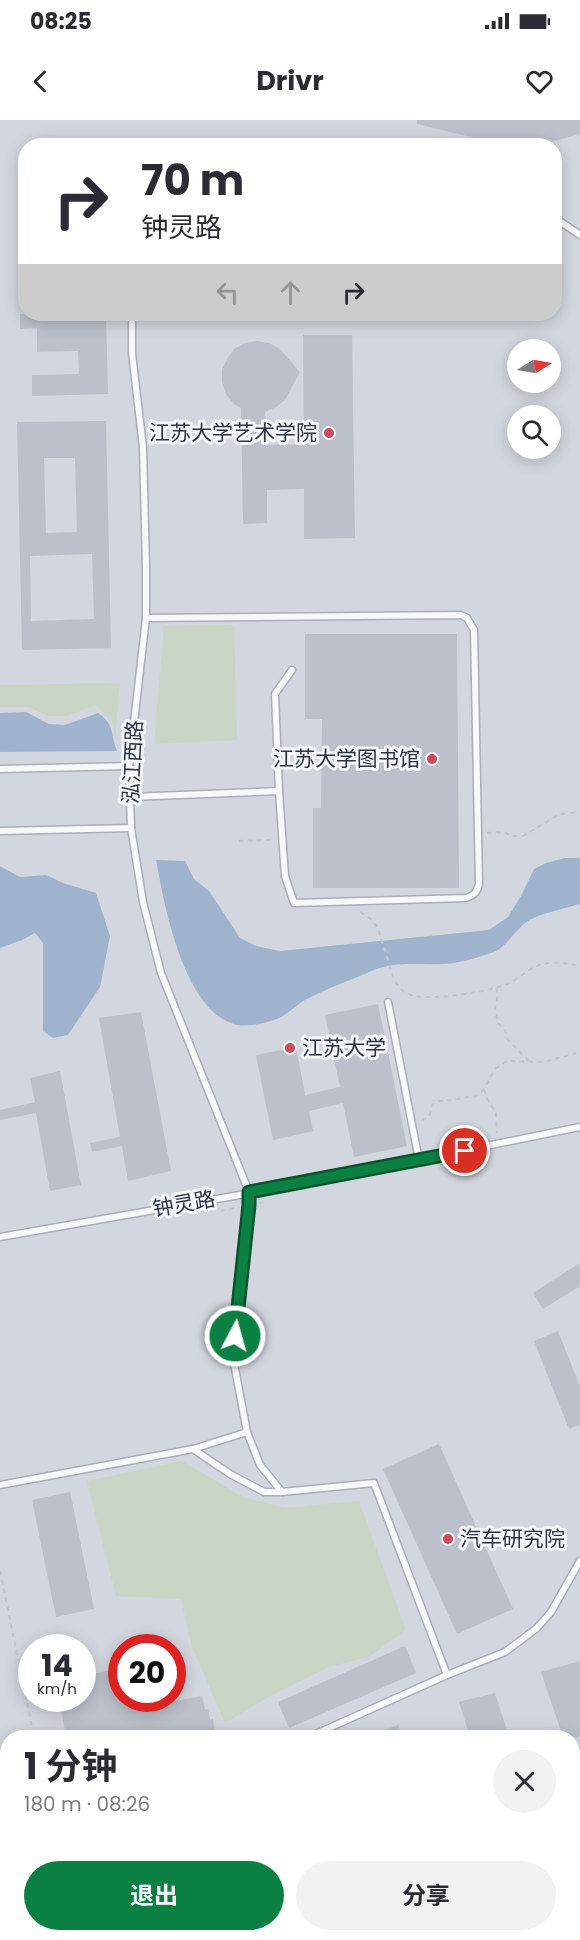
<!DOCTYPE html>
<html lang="zh">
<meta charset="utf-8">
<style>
body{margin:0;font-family:Poppins,"Noto Sans SC",sans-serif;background:#f2f2f3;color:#2b2b33;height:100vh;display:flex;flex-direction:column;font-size:22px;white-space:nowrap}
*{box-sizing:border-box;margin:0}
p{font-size:20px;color:#7c7c81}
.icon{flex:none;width:33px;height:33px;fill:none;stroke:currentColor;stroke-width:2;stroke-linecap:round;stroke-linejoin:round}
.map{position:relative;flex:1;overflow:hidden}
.details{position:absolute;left:0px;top:1610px;width:580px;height:212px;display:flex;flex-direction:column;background:#fff;border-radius:24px 24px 0 0;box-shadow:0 3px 15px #0003}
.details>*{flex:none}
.banner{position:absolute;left:18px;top:18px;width:544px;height:183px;border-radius:24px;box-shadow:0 3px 15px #0003;background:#fff;color:#2b2b33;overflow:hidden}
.needle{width:39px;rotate:79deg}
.controls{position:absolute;left:507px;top:219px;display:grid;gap:12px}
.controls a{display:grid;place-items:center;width:54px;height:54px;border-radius:50%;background:#fff;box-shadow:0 3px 15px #0003;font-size:30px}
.speed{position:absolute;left:18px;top:1514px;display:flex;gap:12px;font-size:30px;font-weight:700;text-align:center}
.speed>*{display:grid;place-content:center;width:78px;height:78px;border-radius:50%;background:#fff;box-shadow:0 3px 15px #0003;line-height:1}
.speed small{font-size:15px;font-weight:400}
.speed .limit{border:9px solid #d22;background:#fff;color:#111}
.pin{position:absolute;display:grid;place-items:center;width:51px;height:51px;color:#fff;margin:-26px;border:3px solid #fff;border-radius:50%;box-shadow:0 2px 6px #0007}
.me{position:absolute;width:66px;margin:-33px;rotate:6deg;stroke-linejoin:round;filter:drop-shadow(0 0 4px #0008)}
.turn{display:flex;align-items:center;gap:21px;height:126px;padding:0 24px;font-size:27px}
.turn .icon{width:78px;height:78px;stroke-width:2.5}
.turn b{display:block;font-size:42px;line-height:51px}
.lanes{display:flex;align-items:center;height:57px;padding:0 24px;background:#0003;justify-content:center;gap:30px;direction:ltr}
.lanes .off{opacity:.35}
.round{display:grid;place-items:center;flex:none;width:63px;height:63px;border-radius:32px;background:#f2f2f3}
.summary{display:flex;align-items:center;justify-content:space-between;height:102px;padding:0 24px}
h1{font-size:36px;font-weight:700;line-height:45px}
.primary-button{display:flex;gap:12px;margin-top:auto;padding:12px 24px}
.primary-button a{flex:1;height:69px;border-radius:36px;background:#0b8043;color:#fff;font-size:24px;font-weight:700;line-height:69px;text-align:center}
.primary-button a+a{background:#f2f2f3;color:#2b2b33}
.status{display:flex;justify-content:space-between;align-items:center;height:42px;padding:0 30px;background:#fff;direction:ltr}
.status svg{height:16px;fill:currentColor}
header{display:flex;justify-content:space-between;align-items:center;height:78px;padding:0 24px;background:#fff;font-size:27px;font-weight:700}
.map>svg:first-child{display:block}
.built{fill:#d2d6de;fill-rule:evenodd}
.green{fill:#c9d6c5}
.water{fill:#9fb4cc}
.building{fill:#bbc0ca;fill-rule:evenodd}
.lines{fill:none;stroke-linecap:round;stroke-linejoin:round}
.service-casing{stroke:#a9aeb7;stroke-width:9}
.path{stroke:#c2c5cb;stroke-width:2;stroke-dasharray:4.5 4.5;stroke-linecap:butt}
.service{stroke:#f7f8fa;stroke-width:6}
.route-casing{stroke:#07532c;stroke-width:15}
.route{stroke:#0b8043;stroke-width:10}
.poi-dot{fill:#d1495b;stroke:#f4f6f9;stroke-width:2}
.labels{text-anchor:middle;stroke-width:6;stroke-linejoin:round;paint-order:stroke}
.poi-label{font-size:21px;fill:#2b3445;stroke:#f4f6f9;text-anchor:end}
.street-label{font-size:21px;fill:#2b3445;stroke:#f4f6f9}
</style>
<div class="status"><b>08:25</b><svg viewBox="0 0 49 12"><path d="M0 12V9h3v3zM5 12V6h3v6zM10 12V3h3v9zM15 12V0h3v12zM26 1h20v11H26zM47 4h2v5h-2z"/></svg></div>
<header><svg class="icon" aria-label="back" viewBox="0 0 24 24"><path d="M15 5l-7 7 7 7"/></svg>Drivr<svg class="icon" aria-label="heart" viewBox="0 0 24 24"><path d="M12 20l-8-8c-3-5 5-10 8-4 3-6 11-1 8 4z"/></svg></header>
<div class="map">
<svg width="580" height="1820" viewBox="0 0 580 1820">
<rect width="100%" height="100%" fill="#e4e7ec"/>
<path class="built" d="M0,0h580v1820h-580zM26,26h529v168h-529zM518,230h32v32h-32zM518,296h32v32h-32zM32,1527h50v51h-50zM122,1527h50v51h-50zM8,1617h565v197h-565z"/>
<g class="green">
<path d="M234,505l3,115 -83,4 10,-118z"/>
<path d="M120,563l-5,55 -3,-18 -17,-15 -27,11h-20l-19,-9h-29v-22z"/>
<path d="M182,1341l61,36 42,11 74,-7 47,129 -37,27 -40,10 -55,27 -49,29 -33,-76 -11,-48 -65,-3 -29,-115z"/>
</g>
<g class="water">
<path d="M26,592l23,12 16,1 33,-12c17,12 12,20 19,38l-117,1v-39z"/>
<path d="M565,738h15v46c-13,4 -42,10 -52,17 -13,8 -22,28 -37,32 -15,5 -34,11 -49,11 -23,1 -46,-3 -68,6 -24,10 -48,19 -71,31 -9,6 -16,14 -26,18 -11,4 -28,8 -40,6 -53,-12 -73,-121 -81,-165l29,1 9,18 15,12 31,47 16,8 24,5 209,-21 19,-13 13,-21 13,-27 12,-6z"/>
<path d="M0,746l20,11 26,-2 17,8 33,10 14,43 -10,51 -32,48 -15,3 -10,-7v-88l-8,-10 -13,7 -22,8z"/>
</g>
<g class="building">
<path d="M417,0h163v14l-44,12h-29l-90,-22z"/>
<path d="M20,194h86l2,80 -76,2v-21l47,-1 -1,-23 -41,1v-24l-17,1z"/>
<path d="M303,215h49l3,203 -51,1v-50l-37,1v33l-24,1 -2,-116 -7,-4 -8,-10 -4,-12v-12l5,-11 7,-10 11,-6 12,-2 12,2 11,6 20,23 -15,28 -9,7 -11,5v33l39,-1z"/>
<path d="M106,301l5,227 -89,2 -5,-228zM44,338h31l2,74 -31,1zM92,434l2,65 -63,2 -1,-65z"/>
<path d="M305,514h152l2,254h-146v-80h8l1,-89h-17z"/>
<path d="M378,884l29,142 -53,11 -11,-54 -34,8 4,20 -40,9 -17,-85 40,-8 9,48 35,-8 -15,-72z"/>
<path d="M141,892l30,159 -43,10 -6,-35 -30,6 -2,-9 30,-6 -21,-119z"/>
<path d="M60,951l21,114 -31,6 -14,-78 -36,7v-10l35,-8 -5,-24z"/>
<path d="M580,1143v23l-37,23 -10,-16z"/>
<path d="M558,1211l22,56v38l-11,4 -35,-88z"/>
<path d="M439,1324l74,165 -56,25 -74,-165z"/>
<path d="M70,1372l24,117 -38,8 -24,-117z"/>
<path d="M405,1526l11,27 -127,55 -11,-26z"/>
<path d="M580,1541v76h-17l-22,-65z"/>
<path d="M122,1548v30h16l2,10 62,-12 3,14 3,-1 2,11 3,-1 3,18h-150l-7,-39h23v-22z"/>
<path d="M495,1573l14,44h-39l-11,-35z"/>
<path d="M398,1605l5,12h-34v-1z"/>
</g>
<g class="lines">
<g class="service-casing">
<g id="service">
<path d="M308,26h41"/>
<path d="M555,98l25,17"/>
<path d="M132,194v39l11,94 3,120v51l-17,148 2,62 12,74 18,71 88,219v13l-16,153 14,74 13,33 22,27 92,-9 73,192"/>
<path d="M146,498l315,-3 6,3 7,12 5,254c-2,8 -4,11 -13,14l-172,5 -9,-27 -6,-85 -4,-97 17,-24"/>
<path d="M0,649l129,-3"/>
<path d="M130,677l149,-6"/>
<path d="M0,711l131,-3"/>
<path d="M388,882l31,158"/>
<path d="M0,1117l274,-48 306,-62"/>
<path d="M193,1329l54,-17"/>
<path d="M0,1365l193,-36 37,25 34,18h18"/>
<path d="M309,1617l138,-62 58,-23 32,-24 14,-16 29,-51"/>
<path d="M573,1690l7,-4"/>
<path d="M0,1698l8,-1"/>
<path d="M74,1814l2,6"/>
<path d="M310,1820l11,-6"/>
</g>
</g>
<g class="path">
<path d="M487,713l16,-1 10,4h10l37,-22 20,-2"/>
<path d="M239,721l33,-1"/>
<path d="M360,792l11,7 7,9 16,52c4,5 6,10 12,13 18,10 82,-1 101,-9 13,-5 22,-17 36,-20 13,-3 25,0 37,2"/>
<path d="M496,868l2,6 -3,15 3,14 7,7 3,10 22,22"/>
<path d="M484,969l3,10 9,14 1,20"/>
<path d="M422,1000l7,-3 4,-13 5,-3 14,-1 26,-5 6,-6 11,-20 12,-8 36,1 37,-10"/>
<path d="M259,1083l8,-1"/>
<path d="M221,1091l18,-4"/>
<path d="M0,1451l34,166"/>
<path d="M0,1709l8,-1"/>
</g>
<use href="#service" class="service"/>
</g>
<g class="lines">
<g class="route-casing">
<path id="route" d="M235,1216l14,-131v-13l216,-41"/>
</g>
<use href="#route" class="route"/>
</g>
<g class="poi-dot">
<circle cx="329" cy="313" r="6"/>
<circle cx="432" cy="639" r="6"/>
<circle cx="290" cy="928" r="6"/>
<circle cx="448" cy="1419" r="6"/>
</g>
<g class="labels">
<g class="poi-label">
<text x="317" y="320">江苏大学艺术学院</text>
<text x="420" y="646">江苏大学图书馆</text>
<text x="302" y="935" text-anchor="start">江苏大学</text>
<text x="460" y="1426" text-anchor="start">汽车研究院</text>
</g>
<g class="street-label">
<text transform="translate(133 642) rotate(-87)" y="7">泓江西路</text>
<text transform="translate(184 1084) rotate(-10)" y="7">钟灵路</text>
</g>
</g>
</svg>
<div class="controls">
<a><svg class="needle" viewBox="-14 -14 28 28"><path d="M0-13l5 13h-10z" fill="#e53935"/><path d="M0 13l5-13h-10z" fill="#7c7c81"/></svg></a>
<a><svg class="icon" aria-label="search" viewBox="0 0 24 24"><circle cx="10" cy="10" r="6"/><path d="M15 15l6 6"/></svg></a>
</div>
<div class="speed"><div>14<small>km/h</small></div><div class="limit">20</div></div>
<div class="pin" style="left:465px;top:1031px;background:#d93025"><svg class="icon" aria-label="arrive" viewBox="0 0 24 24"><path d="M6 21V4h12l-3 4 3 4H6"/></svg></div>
<svg class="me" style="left:235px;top:1216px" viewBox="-20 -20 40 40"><circle r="17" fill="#0b8043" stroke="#fff" stroke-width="3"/><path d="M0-11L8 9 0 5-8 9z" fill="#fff"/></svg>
<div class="banner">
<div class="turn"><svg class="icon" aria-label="right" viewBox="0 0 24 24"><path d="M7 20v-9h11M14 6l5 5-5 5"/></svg><div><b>70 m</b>钟灵路</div></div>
<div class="lanes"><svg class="icon off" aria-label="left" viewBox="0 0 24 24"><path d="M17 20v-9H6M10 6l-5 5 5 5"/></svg><svg class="icon off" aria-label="ahead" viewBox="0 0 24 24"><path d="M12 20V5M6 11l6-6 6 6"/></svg><svg class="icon" aria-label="right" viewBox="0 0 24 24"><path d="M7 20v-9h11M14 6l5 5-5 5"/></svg></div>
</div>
<section class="details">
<div class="summary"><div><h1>1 分钟</h1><p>180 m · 08:26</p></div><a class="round"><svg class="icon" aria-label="close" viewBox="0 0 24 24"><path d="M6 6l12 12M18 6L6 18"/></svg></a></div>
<div class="primary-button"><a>退出</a><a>分享</a></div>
</section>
</div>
